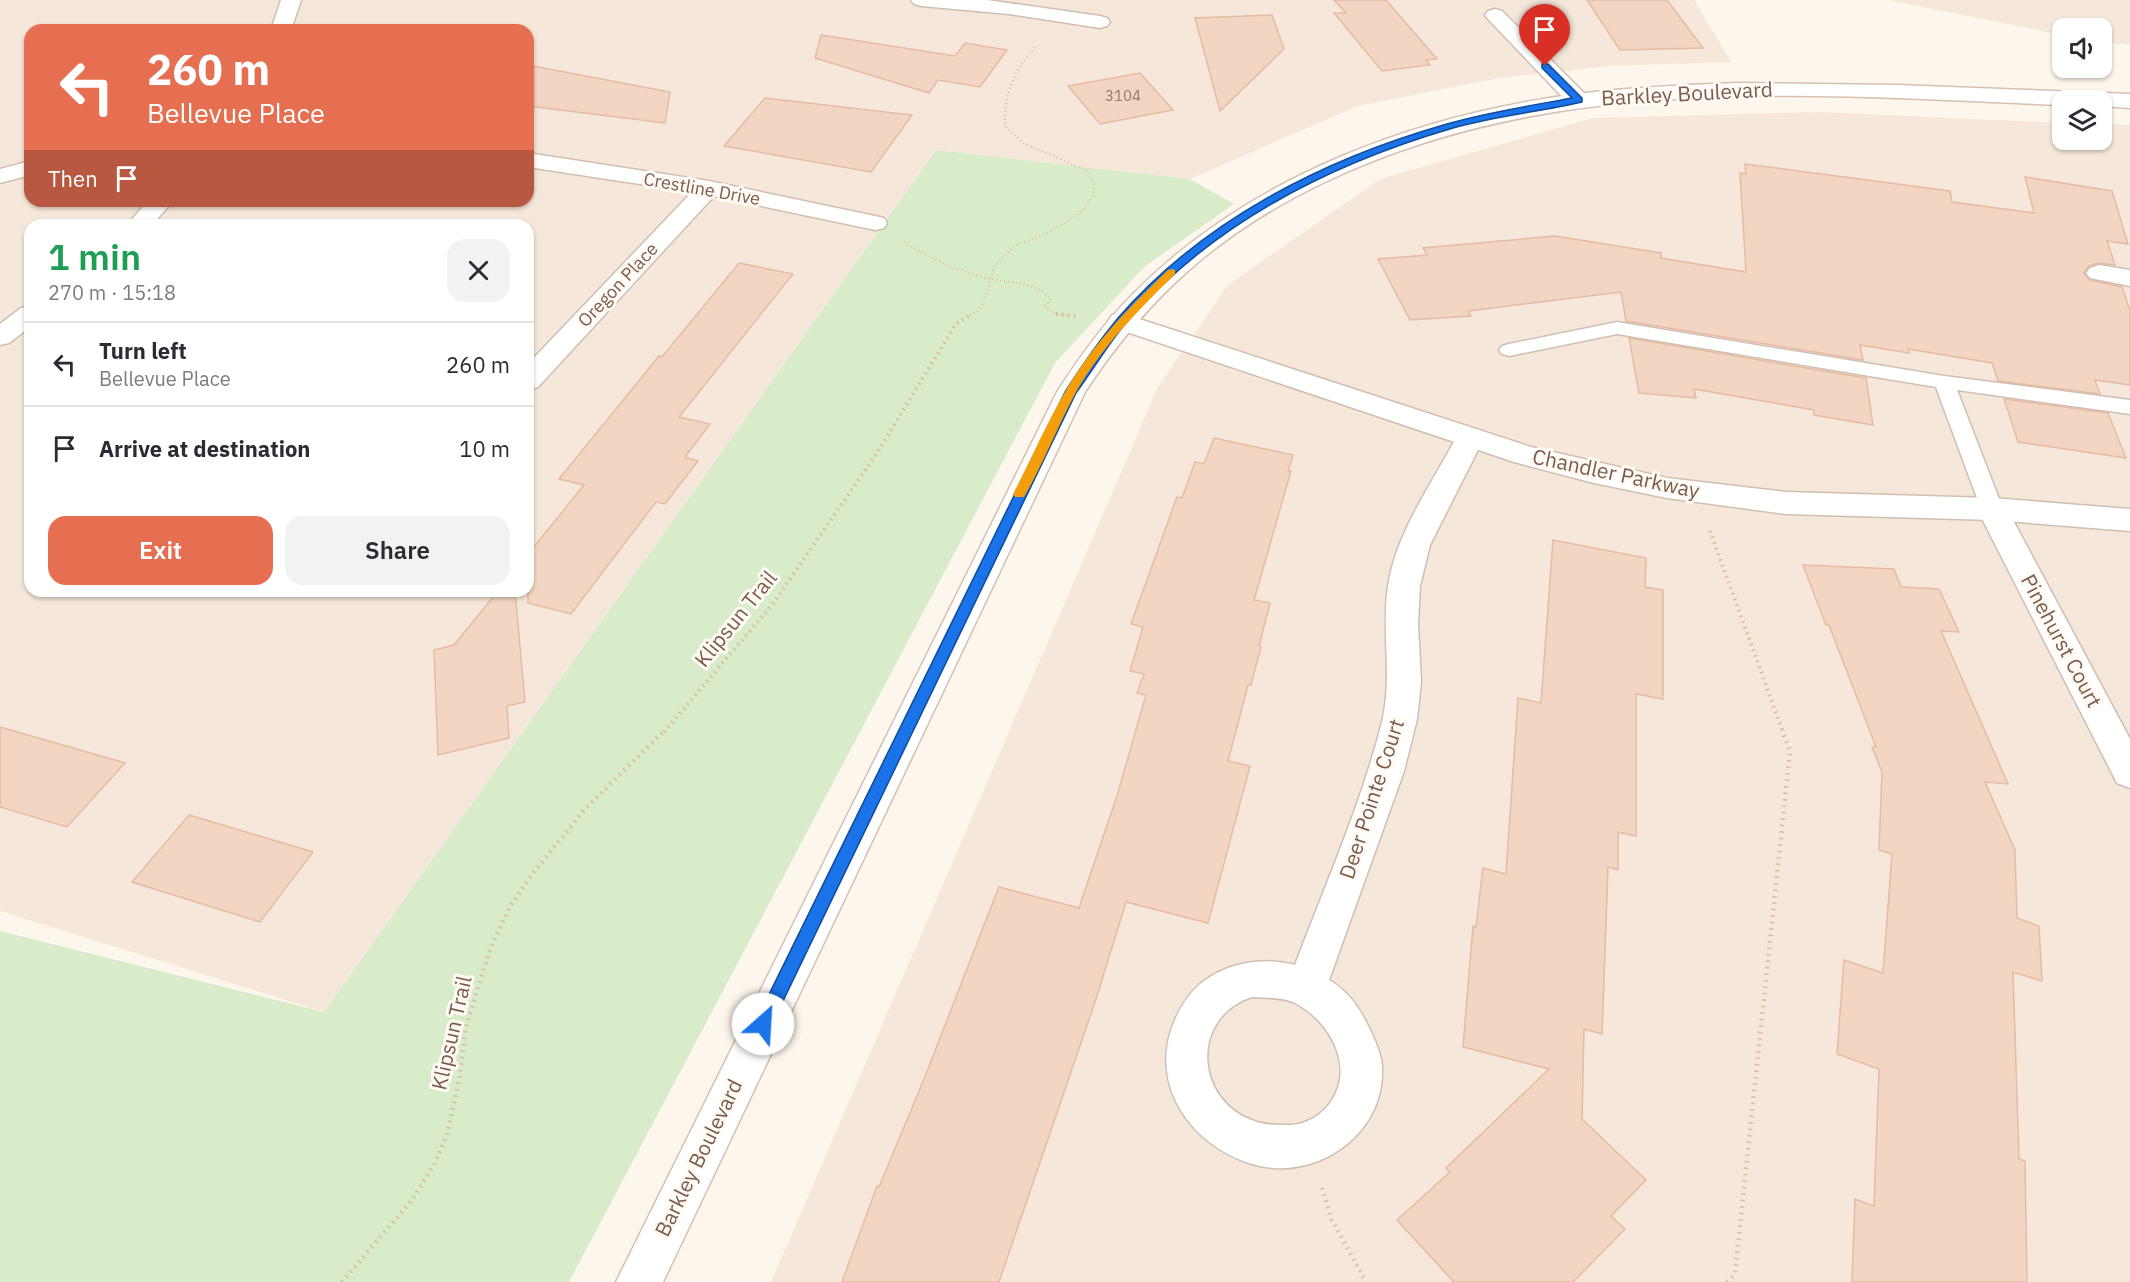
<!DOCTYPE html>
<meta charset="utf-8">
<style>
body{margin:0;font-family:"IBM Plex Sans",sans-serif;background:#f2f2f3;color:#2b2b33;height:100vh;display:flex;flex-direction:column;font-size:22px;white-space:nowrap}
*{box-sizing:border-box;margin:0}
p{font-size:20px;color:#7c7c81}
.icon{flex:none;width:33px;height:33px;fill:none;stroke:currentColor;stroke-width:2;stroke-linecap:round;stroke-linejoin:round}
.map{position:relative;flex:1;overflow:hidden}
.details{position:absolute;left:24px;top:219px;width:510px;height:378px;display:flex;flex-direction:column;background:#fff;border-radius:18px;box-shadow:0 2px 4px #0004}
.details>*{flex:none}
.guide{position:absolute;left:24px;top:24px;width:510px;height:183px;border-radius:18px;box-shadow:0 2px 4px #0004;background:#e76f51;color:#fff;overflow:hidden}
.controls{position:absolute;left:2052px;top:18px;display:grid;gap:12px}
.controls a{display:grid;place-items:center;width:60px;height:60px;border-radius:12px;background:#fff;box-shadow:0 2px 4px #0004;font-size:30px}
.pin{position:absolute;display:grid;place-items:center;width:51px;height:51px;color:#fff;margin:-62px -26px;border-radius:50% 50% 50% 0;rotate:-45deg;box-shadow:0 0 6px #0007}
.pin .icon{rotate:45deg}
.me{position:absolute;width:66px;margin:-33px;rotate:26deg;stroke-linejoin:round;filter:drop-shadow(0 0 4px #0008)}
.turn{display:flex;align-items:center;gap:21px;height:126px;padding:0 24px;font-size:27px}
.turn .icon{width:78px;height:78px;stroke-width:2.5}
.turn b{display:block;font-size:42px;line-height:51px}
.then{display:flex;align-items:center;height:57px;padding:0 24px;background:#0003;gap:12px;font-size:22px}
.round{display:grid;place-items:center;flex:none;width:63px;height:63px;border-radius:18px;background:#f2f2f3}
.summary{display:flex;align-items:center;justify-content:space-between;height:102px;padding:0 24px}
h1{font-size:36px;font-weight:600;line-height:45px;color:#1e9e55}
.primary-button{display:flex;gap:12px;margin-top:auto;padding:12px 24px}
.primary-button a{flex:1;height:69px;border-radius:18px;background:#e76f51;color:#fff;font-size:24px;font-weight:600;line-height:69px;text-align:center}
.primary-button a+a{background:#f2f2f3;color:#2b2b33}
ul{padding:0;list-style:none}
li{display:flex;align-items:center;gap:18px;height:84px;padding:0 24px;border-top:2px solid #e1e1e2}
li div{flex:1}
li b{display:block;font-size:22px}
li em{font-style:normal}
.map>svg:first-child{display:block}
.residential{fill:#f5e8da;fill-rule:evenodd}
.green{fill:#d8ecc9}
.building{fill:#f3d5c3;stroke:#e6bba3;stroke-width:1.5}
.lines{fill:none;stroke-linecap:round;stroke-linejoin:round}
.service-casing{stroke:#d1beb0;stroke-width:3}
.minor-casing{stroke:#d1beb0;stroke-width:3}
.tertiary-casing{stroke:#d1beb0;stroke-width:3}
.secondary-casing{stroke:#d6c0b0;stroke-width:3}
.path-far2{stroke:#d9b8a5;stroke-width:2;stroke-dasharray:1 3;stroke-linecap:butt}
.path-far1{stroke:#d9b8a5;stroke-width:4;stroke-dasharray:1.5 4.5;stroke-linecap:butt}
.path{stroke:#d9b8a5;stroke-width:4.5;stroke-dasharray:1.5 5;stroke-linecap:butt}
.service{fill:#fff;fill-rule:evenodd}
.minor{fill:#fff;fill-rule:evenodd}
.tertiary{fill:#fff;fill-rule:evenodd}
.secondary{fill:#fff;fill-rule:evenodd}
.route{fill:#1a73e8;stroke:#114b97;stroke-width:1.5}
.slow{fill:#f59e0b}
.labels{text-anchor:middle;stroke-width:6;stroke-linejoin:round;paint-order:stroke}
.far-number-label{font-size:15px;fill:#987a6a}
.far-street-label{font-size:18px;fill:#7a5c4d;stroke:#fffaf3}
.street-label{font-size:21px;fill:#7a5c4d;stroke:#fffaf3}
</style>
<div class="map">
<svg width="2130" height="1282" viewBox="0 0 2130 1282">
<rect width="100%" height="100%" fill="#fdf6ec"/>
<g class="residential">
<path d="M0,0h1694l37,62 -122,4 -110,12 -141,28 -168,73 -254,-29 -612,862 -324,-101zM30,30h498v171h-498zM30,225h498v366h-498z"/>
<path d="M1888,0h242v45l-28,-3v-14h-40v7z"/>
<path d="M1818,112l244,11v17h40v-16l28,1v1157h-1359l387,-895 70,-102 152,-106 213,-61z"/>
</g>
<path class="green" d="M936,150l254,29 44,25 -90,63 -89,96 -486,919h-569v-351l324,81z"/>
<g class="building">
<path d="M1334,0h52l51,59 -11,1 4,5 -48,6 -48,-58h12z"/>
<path d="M1587,0h80l36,48 -83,2z"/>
<path d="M1272,15l12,34 -64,62 -25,-93z"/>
<path d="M821,35l134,21 10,-13 42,7 -27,37 -42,-7 -9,13 -114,-35z"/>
<path d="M528,65l142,27 -5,31 -137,-17z"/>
<path d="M1140,73l33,37 -73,14 -32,-38z"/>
<path d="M765,98l147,17 -41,57 -147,-26z"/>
<path d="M1745,164l205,27 2,11 82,11 -9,-36 87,14 16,53 -21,-3 8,24 -17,-2 -9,3 -5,7 6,7 32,7 8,24v74l-35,-5 5,14 -102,-13 -6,-18 -84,-14 1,4 -49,-8 3,15 -237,-39 -5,-29 -153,19 3,5 -61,4 -32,-61 49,-4 -4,-7 132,-12 106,17v5l85,14 -6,-99 6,1z"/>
<path d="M739,263l54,11 -114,143 31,7 -25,33 13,4 -33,43 -9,-2 -85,112 -43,-11v-49l56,-69 -25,-6 100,-123 3,1z"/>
<path d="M1629,338l237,40 7,47 -59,-10v-5l-120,-21 2,9 -57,-5z"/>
<path d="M2004,399l104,14 18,45 -108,-16z"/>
<path d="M1214,438l79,17 -5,16h3l-37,129 16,3 -11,43 2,1 -10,38h-3l-20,76 22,5 -42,157 -82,-21 -29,94 -98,286h-157l35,-96 2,1 45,-108 75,-192 80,21 38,-112 29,-101 -9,-2 7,-19 -14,-3 13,-44 -12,-3 46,-127 5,1 13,-36 9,2z"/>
<path d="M1553,540l93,18 -1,29 18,3v109l-27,-5v142l-18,-4v38l-10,-3 -6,167 -18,-5 -2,90 64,61 -35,36 14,13 -52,53h-119l-57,-62 53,-48 -4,-4 103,-99 -86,-22 10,-121 3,1 7,-59 23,6 12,-176 23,5z"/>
<path d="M1803,565l91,4 7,18 38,2 20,43 -18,-1 67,153 -23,-2 30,68 2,68 22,8 3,55 -29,-9 6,187 6,2 2,121h-175l3,-83 19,7 5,-137 -42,-15 7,-94 39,13 9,-119 -13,-4 3,-78 -10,-25h4l-47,-122h-3z"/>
<path d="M498,591h17l10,111 -18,4 2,32 -71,17 -4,-105 20,-5z"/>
<path d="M0,727l125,36 -58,64 -67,-20z"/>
<path d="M189,815l124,37 -53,70 -128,-40z"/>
</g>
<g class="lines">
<g class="service-casing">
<path id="service" d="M1617,322l327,54 186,24v14l-173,-24 46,119 -3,5 -8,3 -8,-3 -3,-5 -45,-122 -319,-53 -108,22 -7,-2 -3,-4 3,-4 7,-2z"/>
</g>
<g class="minor-casing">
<g id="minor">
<path d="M281,0h20l-10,30h-20z"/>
<path d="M911,0h76l113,16 7,2 3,4 -3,4 -7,2 -91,-14 -88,-8 -7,-2z"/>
<path d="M1495,9l7,2 84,84 3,5 -3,5 -8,2 -8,-2 -82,-86 -3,-4 3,-4z"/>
<path d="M528,153l181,28 166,35 9,2 3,5 -3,5 -9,2 -161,-34 -176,191 -10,3v-26l164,-172 -164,-25z"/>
<path d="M30,161v14l-30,8v-14z"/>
<path d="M148,201h25l-21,24h-25z"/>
<path d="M2099,265l31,5v16l-40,-8 -4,-5 4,-5z"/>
<path d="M30,306v21l-21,16 -9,2v-21l21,-16z"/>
<path d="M1470,428l10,3 4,7 -54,107 -10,41 -2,39 3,57 -4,37 -13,52 -75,209c19,11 31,28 40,48 6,12 12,25 13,38 4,69 -67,117 -130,98 -62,-19 -105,-81 -77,-144 11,-26 27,-42 53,-52 22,-8 43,-9 67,-3 30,-80 66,-160 87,-243 11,-45 -1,-91 6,-136 8,-53 43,-101 68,-148l4,-7zM1252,997c13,1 29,0 41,5 35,17 62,62 39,98 -10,16 -28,26 -46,25 -11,0 -22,0 -32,-4 -60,-21 -64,-104 -2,-124z"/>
<path d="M1992,498l11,3 4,8 123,230v49l-13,-5 -140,-274 4,-8z"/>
</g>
</g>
<g class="tertiary-casing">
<path id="tertiary" d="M1121,313l410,134 136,31 119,14 206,6 138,11v22l-138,-11 -206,-6 -119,-16 -73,-15 -80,-21 -402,-135 -4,-6 4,-6z"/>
</g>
<g class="secondary-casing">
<path id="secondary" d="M1739,83l158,2 233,9v14l-28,-2v-6h-40v5c-248,-10 -506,-34 -737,77 -105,50 -177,114 -240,210l-422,890h-47l441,-890c22,-34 46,-68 75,-97 118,-120 288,-182 453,-202 51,-6 103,-8 154,-10z"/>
</g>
<g class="path-far2">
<path d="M904,242c23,15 59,31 86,37 24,5 42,1 61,20l-6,7 11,8 11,1"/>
<path d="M970,315l9,-5 7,-14 8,-29 20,-21 33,-13 26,-15 12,-10 8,-12 1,-13 -8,-13 -63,-27 -18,-17c-1,-33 9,-56 31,-80"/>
</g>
<g class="path-far1">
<path d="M1056,314l23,3"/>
<path d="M1710,531l73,201"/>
<path d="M664,732l108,-127 103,-149 81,-132 16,-10"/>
</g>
<g class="path">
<path d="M1322,1188l10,32 34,62"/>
<path d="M342,1282l70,-82 22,-35 13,-30 12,-55 7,-53 24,-78 21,-44 20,-29 55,-68 79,-78"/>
<path d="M1727,1282l8,-8 55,-523 -8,-21"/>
</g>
<use href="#service" class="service"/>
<use href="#minor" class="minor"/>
<use href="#tertiary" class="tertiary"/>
<use href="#secondary" class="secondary"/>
</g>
<path class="route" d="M1542,64h6l34,34v4c-43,10 -87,14 -129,26 -123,36 -242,96 -327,195 -18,21 -33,47 -50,70l-307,637 -6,2 -6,-2 -2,-6 2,-5 308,-627c16,-25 34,-51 53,-74 85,-98 206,-159 329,-194 41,-12 83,-18 125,-26l-30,-30z"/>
<path class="slow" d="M1172,269l3,1v4c-37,37 -74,73 -100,120 -18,34 -32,70 -51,103h-9l-2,-3c18,-34 33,-70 52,-102 27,-47 64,-85 103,-122z"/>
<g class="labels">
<g class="far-number-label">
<text x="1123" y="101">3104</text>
</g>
<g class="far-street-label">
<text transform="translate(702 189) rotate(10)" y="6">Crestline Drive</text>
<text transform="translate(618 285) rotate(-47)" y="6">Oregon Place</text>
</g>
<g class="street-label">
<text transform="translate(1687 94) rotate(-3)" y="7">Barkley Boulevard</text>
<text transform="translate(1616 474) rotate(12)" y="7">Chandler Parkway</text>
<text transform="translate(736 619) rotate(-51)" y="7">Klipsun Trail</text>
<text transform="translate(2061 641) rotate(62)" y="7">Pinehurst Court</text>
<text transform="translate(1372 799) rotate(-72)" y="7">Deer Pointe Court</text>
<text transform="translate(452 1033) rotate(-77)" y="7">Klipsun Trail</text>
<text transform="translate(699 1158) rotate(-64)" y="7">Barkley Boulevard</text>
</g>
</g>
</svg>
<div class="controls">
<a><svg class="icon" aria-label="sound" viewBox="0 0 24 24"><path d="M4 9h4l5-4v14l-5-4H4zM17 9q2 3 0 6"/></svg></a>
<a><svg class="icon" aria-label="layers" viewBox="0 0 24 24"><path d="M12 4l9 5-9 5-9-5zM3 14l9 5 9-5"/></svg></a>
</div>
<div class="pin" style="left:1545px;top:66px;background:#d93025"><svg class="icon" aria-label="arrive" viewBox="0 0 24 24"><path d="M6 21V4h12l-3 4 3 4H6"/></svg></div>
<svg class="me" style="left:763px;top:1024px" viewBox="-20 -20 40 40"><circle r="19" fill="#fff"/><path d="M0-13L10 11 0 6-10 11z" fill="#1a73e8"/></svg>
<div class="guide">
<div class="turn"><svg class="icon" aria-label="left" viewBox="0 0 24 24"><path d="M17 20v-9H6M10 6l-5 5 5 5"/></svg><div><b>260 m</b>Bellevue Place</div></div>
<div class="then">Then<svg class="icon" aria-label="arrive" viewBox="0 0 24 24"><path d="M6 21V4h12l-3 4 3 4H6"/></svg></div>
</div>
<section class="details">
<div class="summary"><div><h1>1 min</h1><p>270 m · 15:18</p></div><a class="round"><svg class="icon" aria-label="close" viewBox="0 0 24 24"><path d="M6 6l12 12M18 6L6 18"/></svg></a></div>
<ul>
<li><svg class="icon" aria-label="left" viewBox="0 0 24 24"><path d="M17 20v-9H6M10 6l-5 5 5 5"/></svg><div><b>Turn left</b><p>Bellevue Place</p></div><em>260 m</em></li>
<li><svg class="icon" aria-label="arrive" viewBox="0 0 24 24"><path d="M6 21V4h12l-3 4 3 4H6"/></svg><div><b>Arrive at destination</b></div><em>10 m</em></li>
</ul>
<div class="primary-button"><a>Exit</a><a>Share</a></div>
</section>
</div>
